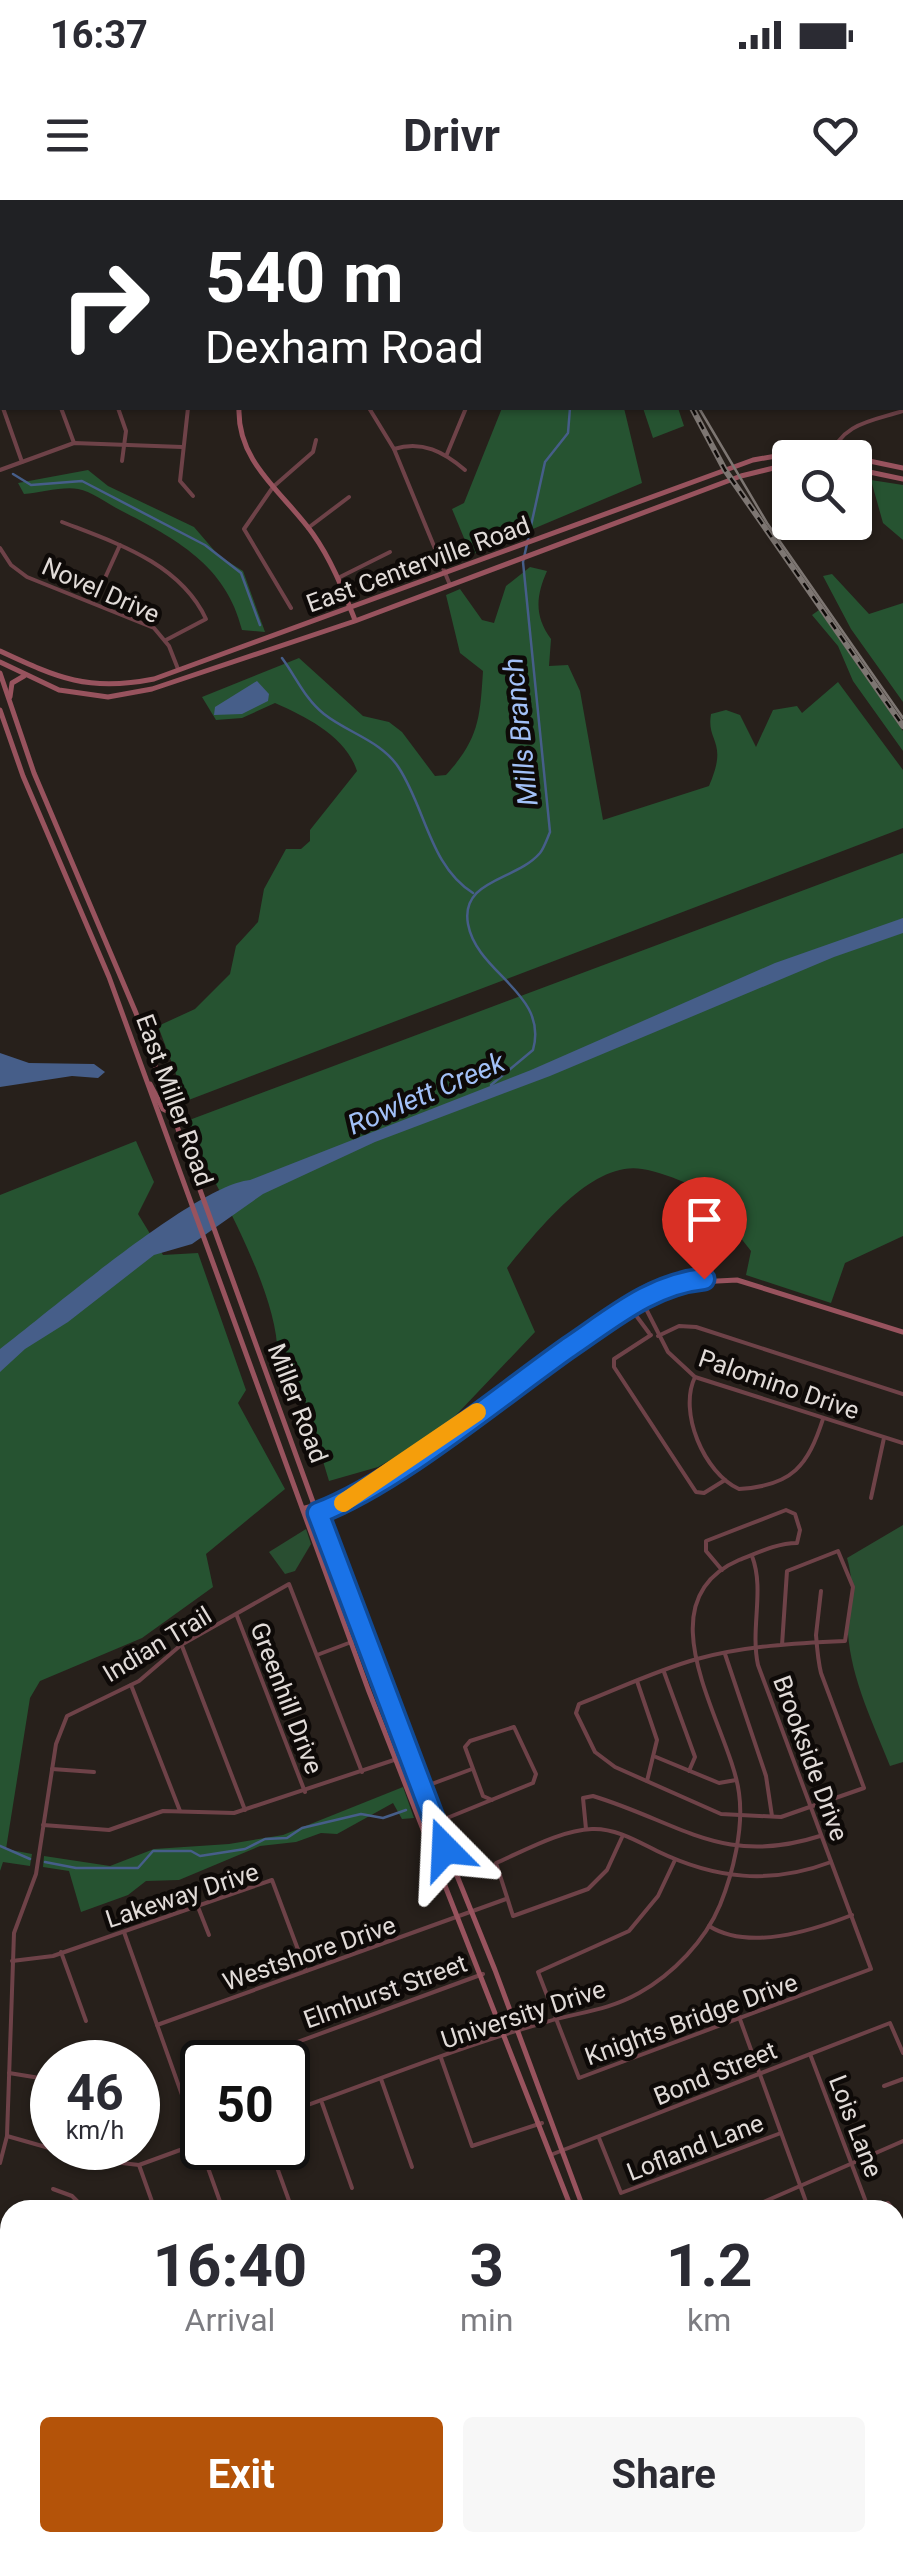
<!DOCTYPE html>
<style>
body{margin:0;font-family:Roboto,sans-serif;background:#f7f7f7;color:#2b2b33;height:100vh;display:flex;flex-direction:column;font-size:38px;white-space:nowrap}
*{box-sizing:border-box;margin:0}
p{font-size:32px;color:#7c7c81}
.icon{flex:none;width:55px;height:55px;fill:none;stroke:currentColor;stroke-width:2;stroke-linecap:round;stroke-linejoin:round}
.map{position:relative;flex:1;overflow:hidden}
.side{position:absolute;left:0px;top:2000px;width:905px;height:352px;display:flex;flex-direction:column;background:#fff;border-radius:30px 30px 0 0;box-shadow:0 2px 8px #0004}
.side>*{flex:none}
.banner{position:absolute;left:0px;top:0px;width:905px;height:210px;box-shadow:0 2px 8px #0004;background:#202124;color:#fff;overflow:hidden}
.controls{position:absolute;left:772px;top:240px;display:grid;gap:20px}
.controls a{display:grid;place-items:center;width:100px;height:100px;border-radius:10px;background:#fff;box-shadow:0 2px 8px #0004;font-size:50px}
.speed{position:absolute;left:30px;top:1840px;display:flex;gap:20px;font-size:50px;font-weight:700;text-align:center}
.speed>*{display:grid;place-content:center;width:130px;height:130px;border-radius:50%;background:#fff;box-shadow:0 2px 8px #0004;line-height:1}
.speed small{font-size:25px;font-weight:400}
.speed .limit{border:5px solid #111;border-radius:15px;background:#fff;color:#111}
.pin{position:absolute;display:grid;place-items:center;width:85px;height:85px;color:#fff;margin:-102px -42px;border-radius:50% 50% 50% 0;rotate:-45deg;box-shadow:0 0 10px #0007}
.pin .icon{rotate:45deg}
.me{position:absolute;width:110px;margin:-55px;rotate:339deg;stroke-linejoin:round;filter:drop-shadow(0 0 8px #0008)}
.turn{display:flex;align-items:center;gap:35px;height:210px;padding:0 40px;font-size:45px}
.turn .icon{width:130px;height:130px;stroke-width:2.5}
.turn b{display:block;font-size:70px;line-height:85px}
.eta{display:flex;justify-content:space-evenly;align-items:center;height:170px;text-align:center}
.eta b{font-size:60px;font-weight:700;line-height:70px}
.cta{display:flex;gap:20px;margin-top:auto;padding:20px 40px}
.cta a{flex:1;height:115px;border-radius:10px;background:#b45309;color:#fff;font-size:40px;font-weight:700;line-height:115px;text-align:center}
.cta a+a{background:#f7f7f7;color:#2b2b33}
.status{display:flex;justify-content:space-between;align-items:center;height:70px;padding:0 50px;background:#fff;direction:ltr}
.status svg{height:28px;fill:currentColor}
header{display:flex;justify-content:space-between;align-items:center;height:130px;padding:0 40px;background:#fff;font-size:45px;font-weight:700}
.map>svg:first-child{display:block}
.green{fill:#294e31}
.forest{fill:#265331}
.water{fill:#465e89}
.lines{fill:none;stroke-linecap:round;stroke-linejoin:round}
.stream{stroke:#465e89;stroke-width:2.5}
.street{stroke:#6e4248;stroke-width:4}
.secondary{stroke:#98535e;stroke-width:5}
.tram{stroke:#7d7672;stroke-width:2.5}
.rail-casing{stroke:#7d7672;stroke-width:6}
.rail{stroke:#0e0a08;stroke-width:2.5;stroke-dasharray:8;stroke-linecap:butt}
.route-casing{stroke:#114b97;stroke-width:25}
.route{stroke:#1a73e8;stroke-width:18}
.slow{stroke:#f59e0b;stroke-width:18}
.labels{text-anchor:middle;stroke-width:9;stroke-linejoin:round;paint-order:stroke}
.street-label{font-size:25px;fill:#e1dbd8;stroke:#0e0a08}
.water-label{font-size:28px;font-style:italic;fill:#a2c0f7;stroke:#0e0a08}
</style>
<div class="status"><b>16:37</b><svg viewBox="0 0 49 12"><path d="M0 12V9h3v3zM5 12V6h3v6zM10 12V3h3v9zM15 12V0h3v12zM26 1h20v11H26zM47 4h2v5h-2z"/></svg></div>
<header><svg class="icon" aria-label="menu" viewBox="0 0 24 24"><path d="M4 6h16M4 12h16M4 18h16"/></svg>Drivr<svg class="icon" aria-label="heart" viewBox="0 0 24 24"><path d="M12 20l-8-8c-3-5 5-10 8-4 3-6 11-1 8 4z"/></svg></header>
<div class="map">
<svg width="903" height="2352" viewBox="0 0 903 2352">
<rect width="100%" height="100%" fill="#27201b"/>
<g class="green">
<path d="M903,1325v237l-13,4c-16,-41 -39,-87 -42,-133 -2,-31 9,-40 -1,-75z"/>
<path d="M306,1329l5,15 -16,27 -10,3 -16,-22z"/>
<path d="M903,2269v83h-84l-3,-9 79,-1v-70z"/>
</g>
<g class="forest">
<path d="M502,208h122l18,75 -171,72 -19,-46 12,-6z"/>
<path d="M643,208h35l6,18 -31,12z"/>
<path d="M88,270l20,16 86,41 25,29 24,15 22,61 -23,-2c-16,-65 -66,-91 -122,-120 -12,-6 -29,-19 -42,-21 -15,-3 -38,4 -54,5l-6,-11z"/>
<path d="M871,280l32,5v55l-20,-17z"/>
<path d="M530,367l17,4c-11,25 -13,45 4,68l-2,27 19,-1 12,26 23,129 106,-34c20,-46 -3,-43 2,-72l15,-4 14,5 16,32 17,-37 24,-4 5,7 36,-31 65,88v58l-717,273 -28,-75 37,-17 35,-35 6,-28 22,-24 6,-33 22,-40h15l9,-8v-11l47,-59c-11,-35 -51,-54 -82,-68l-33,15 -26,2 -14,-23 97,-39 64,58 26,6 13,10 33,44 11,-1c33,-36 34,-57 37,-104l-23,-18 -14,-58 14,-6 22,31 12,3 12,-37z"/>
<path d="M832,374l37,40 34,-11v99l-52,-73 -28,-53z"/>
<path d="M819,410l84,121v20l-50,-70 -15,-35 -26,-31z"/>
<path d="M903,653v383l-58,27 -14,40 -85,-28 5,-24 -15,-19 9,-13 -7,-14c-30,-11 -65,-31 -96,-36 -51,-9 -107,65 -135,99l28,64 -96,101 -61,34 -49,14 -26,-86 -14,-7 -13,-18c13,-64 -63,-188 -92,-248z"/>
<path d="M136,941l18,41 -16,32 25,41 35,-2 48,137 -8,13 47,86 -79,65 7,33 -71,51 -102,43 -10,17 -24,151 26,5 -2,12 -27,-4 -3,9v-676z"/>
<path d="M403,1587l11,31 -12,1 -9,-16 -56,31 -16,-1 -25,9 -36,4 -81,34 -33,1 -18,14 -47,17 -12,-41 -26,-4 1,-11 66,10 44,-17 75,-5 54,-9z"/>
</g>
<g class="water">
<path d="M257,481l12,13 -1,7 -26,13 -28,1 1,-8z"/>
<path d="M903,718v15l-69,24 -284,119 -175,66 -112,52 -71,50 -38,11 -86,67 -43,27 -25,23v-23c50,-38 196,-164 250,-169l281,-110 244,-107z"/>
<path d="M0,853l29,10 65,1 11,8 -7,6 -26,-2 -72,11z"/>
</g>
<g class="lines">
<g class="stream">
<path d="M517,2l1,-2"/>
<path d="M13,274l18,11 51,-4 123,64 36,28 19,52"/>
<path d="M282,458c14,19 23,41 42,56 24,19 58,27 75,54 27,42 31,98 74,125"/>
<path d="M491,885l42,-35c16,-57 -56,-76 -65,-126 -8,-45 48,-43 72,-71 4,-5 7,-14 10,-21l-27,-270 22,-100 23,-29 2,-25"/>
<path d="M0,1646l30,13"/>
<path d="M45,1662l31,6h62l15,-17h38l9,5 45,-7 20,-10 22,-1 15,-10 59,-14 22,4 23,-8"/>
<path d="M895,2184l8,-20"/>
<path d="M895,2339l8,2"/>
<path d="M716,2351l7,-9"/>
</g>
<g class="street">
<path d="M107,0l1,2"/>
<path d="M172,0l2,2"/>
<path d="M427,0v2"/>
<path d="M744,0l1,2"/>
<path d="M72,2l6,-2"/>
<path d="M315,2v-2"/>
<path d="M368,2v-2"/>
<path d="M876,2l7,-2"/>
<path d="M0,11l2,3"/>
<path d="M0,48l2,-3"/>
<path d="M0,146l2,-9"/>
<path d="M3,208l19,54"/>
<path d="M61,208l13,35"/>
<path d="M118,208l8,23 -4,30"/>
<path d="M188,208l-8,73 13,15"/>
<path d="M369,208l25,41 56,136"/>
<path d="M394,249c28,-9 50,3 71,21"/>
<path d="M447,254l19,-46"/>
<path d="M830,258c11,-35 42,-37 73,-47"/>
<path d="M0,270l74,-27 108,4"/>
<path d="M62,322c54,21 118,41 144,97l-40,21"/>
<path d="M308,328l41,-31"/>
<path d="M0,348l11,17 16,12 127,51 15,18 9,23"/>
<path d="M338,378l52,-26"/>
<path d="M95,400l25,-55"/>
<path d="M291,408l-47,-79 29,-42 40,-35 3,-12"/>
<path d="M641,1099l27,53 27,25 208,66"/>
<path d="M629,1106l20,27"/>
<path d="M651,1135l-37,24v8l82,125 8,1 21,-13"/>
<path d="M658,1136l21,-10 17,1 207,67"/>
<path d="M695,1177c-17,35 9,96 44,112 54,-3 69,-24 84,-70"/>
<path d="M871,1298l13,-60"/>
<path d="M237,1416l68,176"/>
<path d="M782,1445l5,-74 51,-20 15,36 -8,54c-49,2 -100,5 -148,18 -40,11 -79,30 -118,45l-3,9 19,39 20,15 106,47 60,3 83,-29 -43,-115c-3,-12 -4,-25 -5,-38l5,-44"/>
<path d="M182,1446l63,164"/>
<path d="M725,1454l41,122 6,40"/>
<path d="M317,1455l45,-17"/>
<path d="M664,1472l31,85 -6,14"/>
<path d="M637,1481l20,59 -10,41"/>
<path d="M131,1485l49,126"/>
<path d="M656,1557l63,26 17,-3"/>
<path d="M52,1569l42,3"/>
<path d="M421,1588l51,-19"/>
<path d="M43,1625l66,5 54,-19 71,2 175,-58"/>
<path d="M425,1627l108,-44 3,-9 -22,-47 -44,14 -5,6 18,49 9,4"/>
<path d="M586,1629l-3,-31 10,-2c88,27 130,71 227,40"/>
<path d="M623,1635l-16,35 -19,19 -75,27 -17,-53c28,-12 65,-33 96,-34 23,-1 45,12 65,22 58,28 113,34 174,11"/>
<path d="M675,1660l-17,36 -29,35 -91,41 41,106 292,-109 -113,-304c-8,-37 7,-75 -6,-109"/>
<path d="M198,1707l11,28"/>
<path d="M709,1726c40,25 102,5 143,-11"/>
<path d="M124,1732l99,278"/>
<path d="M61,1752l25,69"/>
<path d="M12,1761l41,-5 219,-76 34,91"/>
<path d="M733,1800l76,210"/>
<path d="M157,1825l349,-126"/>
<path d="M810,1854l59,156"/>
<path d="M441,1858l31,88 70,-23"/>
<path d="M243,1862l240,-88"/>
<path d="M9,1873l43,7"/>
<path d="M381,1879l31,88"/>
<path d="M884,1886l19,-7"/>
<path d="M322,1903l30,85"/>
<path d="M288,1912c85,-30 170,-65 258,-90 33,-10 61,-11 93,-29 34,-19 66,-52 81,-88 13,-32 24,-77 19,-112 -8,-65 -100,-190 0,-233 18,-7 38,-17 58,-17l3,-13 -5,-16 -9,-4 -80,31v10l16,19"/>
<path d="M7,1936l81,23 51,6 63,-23"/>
<path d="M599,1938l22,55 160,-60"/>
<path d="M270,1948l22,61"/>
<path d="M553,1954l337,-131 13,30"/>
<path d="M0,1963l7,-27 7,-203 22,-59 20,-130 11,-28 72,-35 42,-36 108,-61 73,188"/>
<path d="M139,1965l16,45"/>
<path d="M53,1989l19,7 14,14"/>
<path d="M745,2010l158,-69"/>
<path d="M869,2010l19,-7 5,7"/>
<path d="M0,2040l10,10"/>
<path d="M895,2078l8,1"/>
<path d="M0,2083l10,-3"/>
<path d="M0,2152l10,-3"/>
<path d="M0,2217l10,-3"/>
<path d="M895,2242l8,20"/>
<path d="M0,2327l10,25"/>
<path d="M75,2342l4,10"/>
<path d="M379,2342l4,10"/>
<path d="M443,2342l4,10"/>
<path d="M506,2342l3,10"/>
<path d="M116,2352l25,-10"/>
<path d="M214,2352h1"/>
<path d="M292,2352l22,-10"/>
</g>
<g class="secondary">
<path d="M256,2v-2"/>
<path d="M239,208c-2,55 45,85 74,126 19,27 30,56 42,86"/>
<path d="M855,258l48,10"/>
<path d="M855,269l48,10"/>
<path d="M0,451c58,27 88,41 154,28l599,-219 40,-7 58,5"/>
<path d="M0,462l59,28 49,7 44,-8 203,-68 386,-145 49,-12"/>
<path d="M0,473l34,100 102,240 236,652 123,305 89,240"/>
<path d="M10,497l2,-14 12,-7"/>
<path d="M0,510l23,66 86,201 259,712 204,521"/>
<path d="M150,884l13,25 8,4"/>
<path d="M305,1308l43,-11"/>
<path d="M319,1313l57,-31 253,-176 49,-23 59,-3 166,52"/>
<path d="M895,2253l8,-3"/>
<path d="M895,2266l8,-3"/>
<path d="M707,2342l3,10"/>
<path d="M685,2347l15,5"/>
<path d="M640,2352l26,-10"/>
<path d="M666,2352l27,-10"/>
</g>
<g class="tram">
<path d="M674,2v-2"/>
<path d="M699,208l68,115 136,195"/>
</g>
<g class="rail-casing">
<g id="rail">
<path d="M666,2v-2"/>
<path d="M692,208l33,62 178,256"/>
</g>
</g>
<use href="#rail" class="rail"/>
</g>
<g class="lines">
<g class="route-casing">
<path id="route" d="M445,1649l-127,-336c78,-30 178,-114 250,-165 42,-28 83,-64 136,-69"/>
</g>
<use href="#route" class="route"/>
<path class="slow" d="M343,1303l134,-91"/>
</g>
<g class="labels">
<g class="street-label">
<text transform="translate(418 364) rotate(-20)" y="9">East Centerville Road</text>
<text transform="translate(101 390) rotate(24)" y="9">Novel Drive</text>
<text transform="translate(175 900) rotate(70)" y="9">East Miller Road</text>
<text transform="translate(779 1184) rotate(19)" y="9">Palomino Drive</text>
<text transform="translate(298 1203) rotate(69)" y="9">Miller Road</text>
<text transform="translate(157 1444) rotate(-31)" y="9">Indian Trail</text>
<text transform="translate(287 1498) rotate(69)" y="9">Greenhill Drive</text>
<text transform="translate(811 1558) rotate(70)" y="9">Brookside Drive</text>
<text transform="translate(182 1695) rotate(-18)" y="9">Lakeway Drive</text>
<text transform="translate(309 1753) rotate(-19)" y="9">Westshore Drive</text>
<text transform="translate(385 1791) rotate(-20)" y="9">Elmhurst Street</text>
<text transform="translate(523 1814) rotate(-18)" y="9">University Drive</text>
<text transform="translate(691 1819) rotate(-20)" y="9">Knights Bridge Drive</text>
<text transform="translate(715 1873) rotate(-22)" y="9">Bond Street</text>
<text transform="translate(856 1926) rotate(69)" y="9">Lois Lane</text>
<text transform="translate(695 1947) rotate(-21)" y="9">Lofland Lane</text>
</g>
<g class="water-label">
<text transform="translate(520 532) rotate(-96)" y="10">Mills Branch</text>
<text transform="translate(426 893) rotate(-23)" y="10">Rowlett Creek</text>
</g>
</g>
</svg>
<div class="controls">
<a><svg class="icon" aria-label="search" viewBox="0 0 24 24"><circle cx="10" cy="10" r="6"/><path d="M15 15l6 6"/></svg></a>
</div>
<div class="speed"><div>46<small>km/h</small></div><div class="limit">50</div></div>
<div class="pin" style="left:704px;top:1079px;background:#d93025"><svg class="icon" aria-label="arrive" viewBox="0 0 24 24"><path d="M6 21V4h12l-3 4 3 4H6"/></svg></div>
<svg class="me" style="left:445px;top:1649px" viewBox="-20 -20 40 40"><path d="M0-17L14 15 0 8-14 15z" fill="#1a73e8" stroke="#fff" stroke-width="4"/></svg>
<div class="banner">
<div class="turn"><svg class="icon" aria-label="right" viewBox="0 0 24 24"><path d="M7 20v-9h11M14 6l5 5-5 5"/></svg><div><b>540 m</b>Dexham Road</div></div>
</div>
<section class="side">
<div class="eta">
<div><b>16:40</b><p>Arrival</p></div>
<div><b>3</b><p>min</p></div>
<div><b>1.2</b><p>km</p></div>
</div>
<div class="cta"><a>Exit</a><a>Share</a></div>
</section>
</div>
